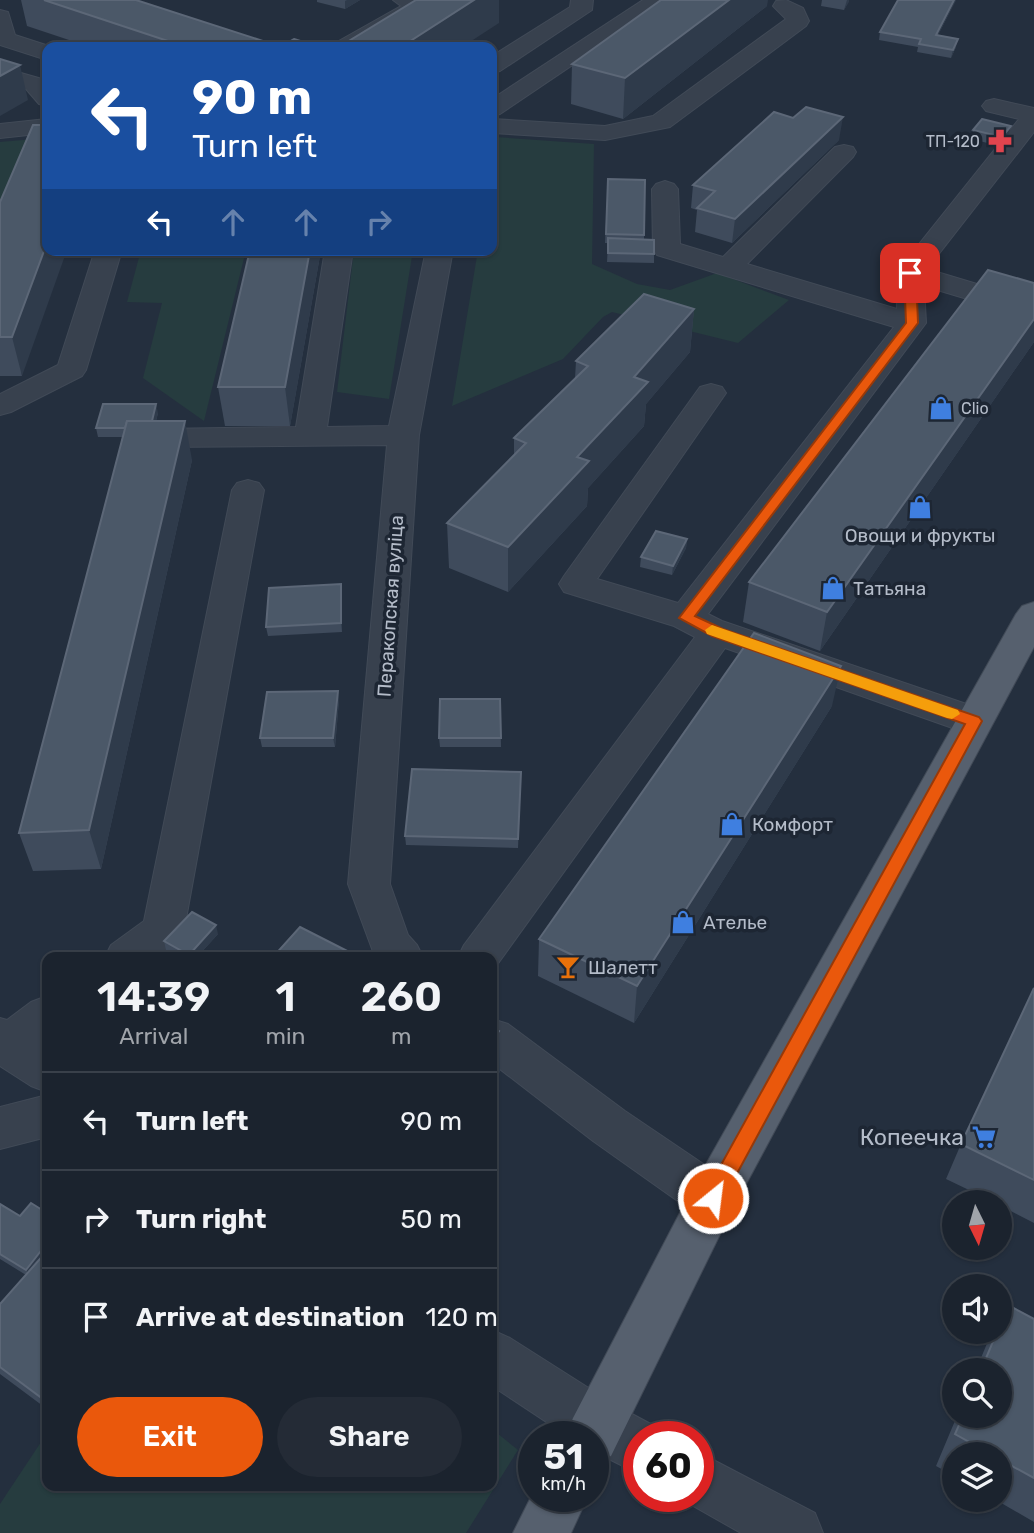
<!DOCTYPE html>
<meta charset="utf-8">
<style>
body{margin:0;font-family:Rubik,sans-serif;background:#242b36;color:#f1f3f6;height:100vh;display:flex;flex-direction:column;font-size:26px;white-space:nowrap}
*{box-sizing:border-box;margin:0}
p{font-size:23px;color:#a0a4aa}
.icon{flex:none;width:38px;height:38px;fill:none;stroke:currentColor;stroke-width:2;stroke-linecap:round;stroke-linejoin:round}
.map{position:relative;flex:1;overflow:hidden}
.panel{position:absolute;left:42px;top:952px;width:455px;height:539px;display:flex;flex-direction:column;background:#1b232e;border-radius:14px;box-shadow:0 2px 5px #0004,0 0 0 2px #39404a}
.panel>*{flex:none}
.top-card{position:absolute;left:42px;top:42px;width:455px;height:214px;border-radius:14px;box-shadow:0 2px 5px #0004,0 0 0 2px #39404a;background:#1a4fa0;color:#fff;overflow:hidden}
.needle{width:46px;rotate:175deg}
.tools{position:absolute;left:942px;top:1190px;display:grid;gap:14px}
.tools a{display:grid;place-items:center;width:70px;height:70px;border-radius:50%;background:#1b232e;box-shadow:0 2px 5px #0004,0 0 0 2px #39404a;font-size:35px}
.speed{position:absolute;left:518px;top:1421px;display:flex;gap:14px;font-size:35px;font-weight:700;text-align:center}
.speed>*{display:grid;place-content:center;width:91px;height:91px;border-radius:50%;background:#1b232e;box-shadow:0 2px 5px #0004,0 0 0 2px #39404a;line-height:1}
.speed small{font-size:18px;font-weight:400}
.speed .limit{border:10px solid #d22;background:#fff;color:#111}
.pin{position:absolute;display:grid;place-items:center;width:60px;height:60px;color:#fff;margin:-30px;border-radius:14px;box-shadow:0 4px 10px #0006}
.me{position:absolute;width:77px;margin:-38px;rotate:29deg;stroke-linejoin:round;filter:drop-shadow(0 0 5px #0008)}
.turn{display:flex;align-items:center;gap:24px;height:147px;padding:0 35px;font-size:32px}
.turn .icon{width:91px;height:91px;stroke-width:2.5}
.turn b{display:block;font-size:49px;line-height:60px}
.lanes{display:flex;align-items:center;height:66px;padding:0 35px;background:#0003;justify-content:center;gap:35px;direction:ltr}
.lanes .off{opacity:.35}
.eta{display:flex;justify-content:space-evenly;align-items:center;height:119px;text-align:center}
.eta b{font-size:42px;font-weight:600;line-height:49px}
.primary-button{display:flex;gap:14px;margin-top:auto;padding:14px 35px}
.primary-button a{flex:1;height:80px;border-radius:42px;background:#ea580c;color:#fff;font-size:28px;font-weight:600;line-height:80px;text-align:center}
.primary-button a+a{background:#242b36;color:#f1f3f6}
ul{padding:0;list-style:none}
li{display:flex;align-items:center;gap:21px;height:98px;padding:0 35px;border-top:2px solid #39404a}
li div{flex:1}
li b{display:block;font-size:26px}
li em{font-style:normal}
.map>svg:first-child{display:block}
.green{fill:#263c3f}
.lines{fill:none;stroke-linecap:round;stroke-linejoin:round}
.minor-casing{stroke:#414a57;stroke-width:2}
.major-casing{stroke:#414a57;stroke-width:2}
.minor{fill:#38414e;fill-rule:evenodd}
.major{fill:#56606e;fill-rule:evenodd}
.wall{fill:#3f4b5c}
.shaded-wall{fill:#2f3b4b}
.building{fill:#4b5868;stroke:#5c6777;stroke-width:2}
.route{fill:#ea580c;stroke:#983908;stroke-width:2}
.slow{fill:#f59e0b}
.labels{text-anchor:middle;stroke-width:7;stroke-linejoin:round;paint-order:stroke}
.far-poi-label{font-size:16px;fill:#b4bcc9;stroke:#1d2633;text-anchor:end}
.poi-label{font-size:19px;fill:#b4bcc9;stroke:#1d2633;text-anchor:start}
.street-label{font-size:19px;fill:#b4bcc9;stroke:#1d2633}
.near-poi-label{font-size:23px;fill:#b4bcc9;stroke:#1d2633;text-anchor:end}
</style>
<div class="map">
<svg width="1034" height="1533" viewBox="0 0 1034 1533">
<rect width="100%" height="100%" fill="#242f3e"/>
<g class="green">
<path d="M495,137l99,7 -2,120 45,20 33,6 47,-17 72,27 -51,43 -126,-31 -9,5 -40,42 -111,47 26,-156h14v-92z"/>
<path d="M47,138l-47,102v-98z"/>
<path d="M141,250h105l-42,171 -61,-43 19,-75 -35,-1z"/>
<path d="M354,250h59l-24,149 -52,-7z"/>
<path d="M492,1429l26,21 -52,83h-466v-29l47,-71v53h445z"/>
</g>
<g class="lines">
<g class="minor-casing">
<g id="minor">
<path d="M393,0h35l3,4 -3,5 -67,38h-27l3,-5 64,-36z"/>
<path d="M571,0h22l-1,10 -92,61 -8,2v-17l78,-49z"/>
<path d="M643,0h26l-169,114 -8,2v-17z"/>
<path d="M786,0l17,8 6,13 -3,5 -136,101 -65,13 -113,-7v-14l113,7 48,-10 133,-97 -13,-13 3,-5z"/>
<path d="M0,10l8,2 7,23 37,12h-5v13l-47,-15z"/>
<path d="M0,67l42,12 5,6v21l-8,-2 -13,-15 -26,-8z"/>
<path d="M994,99l40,9v24l-107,137 107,32v18l-110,-33 2,37 -218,291 14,7 265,90 6,10 -6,10 -13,4 -13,-4 -236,-83 -231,321 -2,1v-13h-34l6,-12 231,-308 -21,-11 -110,-34 -5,-8 5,-8 136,-189 11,-3 11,3 4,6 -129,186 81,24 216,-276 -237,-72 -4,-6 -1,-60 4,-5 9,-3 9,3 4,5 2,55 43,13 112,-110 9,-2 9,2 3,5 -3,5 -106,107 150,45 -1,-36 123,-154 -33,-8 -4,-5 4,-5z"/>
<path d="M47,119v14l-47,5v-14z"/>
<path d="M95,250h27l-36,120 -4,6 -71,36 -11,3v-21l58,-29z"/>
<path d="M325,250h28l-26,177 62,-1 37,-176h27l-34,185 -29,449 18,51 9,10 6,12h-48l-27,-73 39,-439 -226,2 -11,-2 -5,-7 5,-7 11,-2 135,-2z"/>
<path d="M248,480l11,3 5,7 -80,440c-18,35 -46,27 -79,27l6,-12 33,-24 88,-431 5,-7z"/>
<path d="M47,996v44l-6,5 6,3v44l-16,-6 -31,-20v-48l7,2 24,-18z"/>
<path d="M492,1019l16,5 117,87 105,71 7,16 -7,16 -17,6 -17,-6 -103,-73 -101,-78z"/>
<path d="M47,1095v42l-47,12v-42z"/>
<path d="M492,1330l18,8 107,68 41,22 4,9h-23v37l-46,-23v-14h-24l-77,-51z"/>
<path d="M698,1452l117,61 8,20h-82l-62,-35 19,-2z"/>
</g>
</g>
<g class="major-casing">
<g id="major">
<path d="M1034,602v45l-304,567 -119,242 -18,7v-26h-28l8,-19 123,-236 320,-568 6,-8z"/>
<path d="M534,1491v5h54l-17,37h-58z"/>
</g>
</g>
<use href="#minor" class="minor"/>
<use href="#major" class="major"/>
</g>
<g class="wall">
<path d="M21,0h115l133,43 1,4h-180l-63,-21z"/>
<path d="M317,0h43l-15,9 -28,-7z"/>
<path d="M822,0h27l-5,10 -23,-4z"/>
<path d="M898,0h58l-18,35 18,12 -5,11 -34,-6 1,-5 -39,-7 1,-8z"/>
<path d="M767,6l-144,113 -52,-15 1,-40z"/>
<path d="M1011,126l-2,8 -9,12 -29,-7 2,-9z"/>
<path d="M839,140l-107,103 -37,-11 2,-22 -6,-2 2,-23z"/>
<path d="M608,179l37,1 -1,59 10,15v9l-47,-1 1,-19h-3z"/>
<path d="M0,202l22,174h-22z"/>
<path d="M321,250l-31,176h-65l-7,-39z"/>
<path d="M1034,283v59l-214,309 -77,-29 6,-40z"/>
<path d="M694,309l-4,43 -44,52 -2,22 -56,62 -1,18 -79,86 -59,-24 -2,-45 67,-68v-17l61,-60 1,-17z"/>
<path d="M158,413l-2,8 36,39 -91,409 -68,2 -14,-38 104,-396h-25l-2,-9z"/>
<path d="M687,539l-1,9 -14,27 -32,-8 1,-10z"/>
<path d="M342,594v38l-74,4 -2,-9z"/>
<path d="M500,699l1,48h-61l-1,-9z"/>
<path d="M339,700l-4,47h-73l-2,-9z"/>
<path d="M832,706l-198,317 -96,-47 1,-37z"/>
<path d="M521,772l-3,76 -112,-3 -1,-9z"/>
<path d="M218,934l-21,23h-17l-14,-7 -2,-9z"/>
<path d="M1034,988v235l-35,-18v-3h-5l-48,-23 15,-35z"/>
<path d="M0,1204l20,12 27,-3v196l-47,-35v-70l26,-29 -26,-16z"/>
<path d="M1008,1305l26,14v203l-38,-22h3v-46h-45v22l-18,-10 21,-50h42v-46h-23l12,-29 5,-9h6v-12z"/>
</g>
<g class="shaded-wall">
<path d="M347,0h13l-15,9v-8z"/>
<path d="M474,0h25v23l-37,24h-61z"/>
<path d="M729,0h39l-1,6 -144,113 2,-41z"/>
<path d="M847,0h2v2l-5,8z"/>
<path d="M954,0h2l-22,43 2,-8z"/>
<path d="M958,39l-2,8 -5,11 2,-8z"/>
<path d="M20,65l8,35 -28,16v-40z"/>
<path d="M843,117l-4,23 -107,103 3,-24z"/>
<path d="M1011,126l-2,8 -9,12 2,-9z"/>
<path d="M47,243v7h20l-45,126 -10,-39z"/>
<path d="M310,250h11l-31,176 -5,-39z"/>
<path d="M694,309l-4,43 -44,52 -2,22 -56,62 -1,18 -79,86v-45l69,-90 57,-80z"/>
<path d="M1034,319v23l-214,309 7,-39z"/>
<path d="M156,404l2,9 -6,24 -2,-9z"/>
<path d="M185,421l7,39 -91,409 -12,-39z"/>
<path d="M687,539l-1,9 -14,27 1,-9z"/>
<path d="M341,584l1,10v38l-1,-9z"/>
<path d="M841,666l-9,40 -198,317 3,-37z"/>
<path d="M338,691l1,9 -4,47 -2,-9z"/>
<path d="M216,925l2,9 -21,23h-7l-1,-2z"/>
<path d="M499,1031l1,41 -8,11v-42z"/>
<path d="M47,1243v13l-17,21 -4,-7z"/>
<path d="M47,1394v12l-4,-7z"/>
</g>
<g class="building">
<path d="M44,0h92l133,43 -7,4h-76z"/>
<path d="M416,0h58l-73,47h-62z"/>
<path d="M661,0h68l-104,78 -53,-14z"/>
<path d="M898,0h56l-18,35 22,4 -5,11 -34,-6 2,-5 -41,-7z"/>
<path d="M294,39l19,6 -4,2h-29z"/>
<path d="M0,59l20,6 -20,11z"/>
<path d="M806,107l37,10 -108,102 -38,-11 18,-17 -22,-6 81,-73 19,6z"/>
<path d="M982,119l29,7 -9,11 -29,-7z"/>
<path d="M33,125h14v118l-35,94h-12v-135z"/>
<path d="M608,179l37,1 -1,55 -38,-1z"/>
<path d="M608,238l46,2v14l-46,-1z"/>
<path d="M250,250h60l-25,137h-67z"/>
<path d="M988,270l46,13v36l-207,293 -78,-30z"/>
<path d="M644,294l50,15 -60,68 14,5 -71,75 12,4 -81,86 -61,-24 79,-80 -12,-5 74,-72 -12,-5z"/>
<path d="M103,404h53l-4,17h-25l-2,7h-29z"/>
<path d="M127,421h58l-96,409 -70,3z"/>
<path d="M656,531l31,8 -14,27 -32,-9z"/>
<path d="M341,584v39l-75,4 3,-39z"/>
<path d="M754,633l87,33 -204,320 -98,-47z"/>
<path d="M338,691l-5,47h-73l7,-46z"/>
<path d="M440,699h60l1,39h-62z"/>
<path d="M412,769l109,3 -3,67 -113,-3z"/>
<path d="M192,912l24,13 -27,30 -25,-14z"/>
<path d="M300,927l59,30h-86z"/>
<path d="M1034,988v192l-73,-36z"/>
<path d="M492,1027l7,4 -7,10z"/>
<path d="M31,1203l16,10v30l-21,27 -26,-16v-50l20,12z"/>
<path d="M47,1251v143l-4,5 -43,-32v-63z"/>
<path d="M1008,1305l26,14v159l-35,-19v-5h-8l-36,-20 8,-18h36v-46h-18l16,-38h2v-6z"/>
</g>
<path class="route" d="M910,269l6,4 2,50 -223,293 28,13 256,88 3,4 -262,484 -7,3 -7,-3 -3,-7 3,-6 259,-468 -253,-88 -33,-18 227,-295 -2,-50z"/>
<path class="slow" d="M712,625l246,85 2,4 -8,5 -5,-1 -240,-84 -2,-4z"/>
<defs>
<g id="pharmacy-bare" transform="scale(1.89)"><path d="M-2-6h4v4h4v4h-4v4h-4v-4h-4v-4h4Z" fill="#e0444e" stroke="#1d2633" stroke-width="2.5" paint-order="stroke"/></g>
<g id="shop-bare" transform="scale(1.89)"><path d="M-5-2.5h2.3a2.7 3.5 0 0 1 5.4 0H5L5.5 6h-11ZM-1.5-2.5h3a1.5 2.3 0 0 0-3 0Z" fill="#3f7fe0" stroke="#1d2633" stroke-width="2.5" paint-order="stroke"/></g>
<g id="bar-bare" transform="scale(1.89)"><path d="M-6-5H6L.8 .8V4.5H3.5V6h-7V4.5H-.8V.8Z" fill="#e8710a" stroke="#1d2633" stroke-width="2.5" paint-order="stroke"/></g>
<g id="supermarket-bare" transform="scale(1.89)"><path d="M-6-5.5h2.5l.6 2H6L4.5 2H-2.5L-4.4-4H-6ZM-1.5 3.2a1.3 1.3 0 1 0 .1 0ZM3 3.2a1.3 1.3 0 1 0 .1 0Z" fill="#3f7fe0" stroke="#1d2633" stroke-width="2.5" paint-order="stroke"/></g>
</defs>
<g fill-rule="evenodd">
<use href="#pharmacy-bare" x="1000" y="141"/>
<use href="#shop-bare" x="941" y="408"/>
<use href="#shop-bare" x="920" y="507"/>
<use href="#shop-bare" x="833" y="588"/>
<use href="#shop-bare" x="732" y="824"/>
<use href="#shop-bare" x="683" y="922"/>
<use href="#bar-bare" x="568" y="967"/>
<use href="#supermarket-bare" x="984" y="1137"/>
</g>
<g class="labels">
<g class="far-poi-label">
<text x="980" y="147">ТП-120</text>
<text x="961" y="414" text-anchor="start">Clio</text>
</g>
<g class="poi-label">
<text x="920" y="542" text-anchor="middle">Овощи и фрукты</text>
<text x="853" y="595">Татьяна</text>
<text x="752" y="831">Комфорт</text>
<text x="703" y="929">Ателье</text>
<text x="588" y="974">Шалетт</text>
</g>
<g class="street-label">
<text transform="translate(390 606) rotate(-86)" y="7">Перакопская вуліца</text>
</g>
<g class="near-poi-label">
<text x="964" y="1145">Копеечка</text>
</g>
</g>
</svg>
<div class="tools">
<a><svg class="needle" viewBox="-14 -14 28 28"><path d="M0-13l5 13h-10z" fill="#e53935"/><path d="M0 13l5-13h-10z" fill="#a0a4aa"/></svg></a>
<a><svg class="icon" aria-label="sound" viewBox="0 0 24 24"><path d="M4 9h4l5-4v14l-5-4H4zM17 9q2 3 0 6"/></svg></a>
<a><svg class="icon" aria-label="search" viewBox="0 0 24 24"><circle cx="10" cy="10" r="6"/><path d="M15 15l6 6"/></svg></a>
<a><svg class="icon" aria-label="layers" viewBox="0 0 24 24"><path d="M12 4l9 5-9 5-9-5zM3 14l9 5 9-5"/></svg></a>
</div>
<div class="speed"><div>51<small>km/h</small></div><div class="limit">60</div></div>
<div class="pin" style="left:910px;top:273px;background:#d93025"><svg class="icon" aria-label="arrive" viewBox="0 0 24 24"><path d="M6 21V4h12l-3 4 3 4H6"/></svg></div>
<svg class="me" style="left:713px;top:1198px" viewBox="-20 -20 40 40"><circle r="17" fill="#ea580c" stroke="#fff" stroke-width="3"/><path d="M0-11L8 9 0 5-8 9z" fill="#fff"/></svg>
<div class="top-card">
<div class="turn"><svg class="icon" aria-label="left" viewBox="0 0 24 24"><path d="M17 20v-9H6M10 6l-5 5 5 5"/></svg><div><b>90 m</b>Turn left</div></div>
<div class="lanes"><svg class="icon" aria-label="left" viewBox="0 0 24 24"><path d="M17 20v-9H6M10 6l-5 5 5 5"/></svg><svg class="icon off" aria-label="ahead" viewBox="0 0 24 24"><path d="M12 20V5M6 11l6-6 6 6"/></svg><svg class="icon off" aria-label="ahead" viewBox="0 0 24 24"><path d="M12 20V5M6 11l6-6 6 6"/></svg><svg class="icon off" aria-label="right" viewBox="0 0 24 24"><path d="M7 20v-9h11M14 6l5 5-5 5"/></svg></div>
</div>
<section class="panel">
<div class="eta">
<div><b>14:39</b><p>Arrival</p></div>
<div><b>1</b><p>min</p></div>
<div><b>260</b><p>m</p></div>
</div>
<ul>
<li><svg class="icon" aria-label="left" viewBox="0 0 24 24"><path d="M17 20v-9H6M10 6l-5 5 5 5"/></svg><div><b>Turn left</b></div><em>90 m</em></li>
<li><svg class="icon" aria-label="right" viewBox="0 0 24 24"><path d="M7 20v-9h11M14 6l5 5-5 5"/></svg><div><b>Turn right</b></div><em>50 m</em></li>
<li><svg class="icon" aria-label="arrive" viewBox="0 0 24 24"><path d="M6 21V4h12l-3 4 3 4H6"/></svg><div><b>Arrive at destination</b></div><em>120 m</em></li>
</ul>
<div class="primary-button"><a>Exit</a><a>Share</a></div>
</section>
</div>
